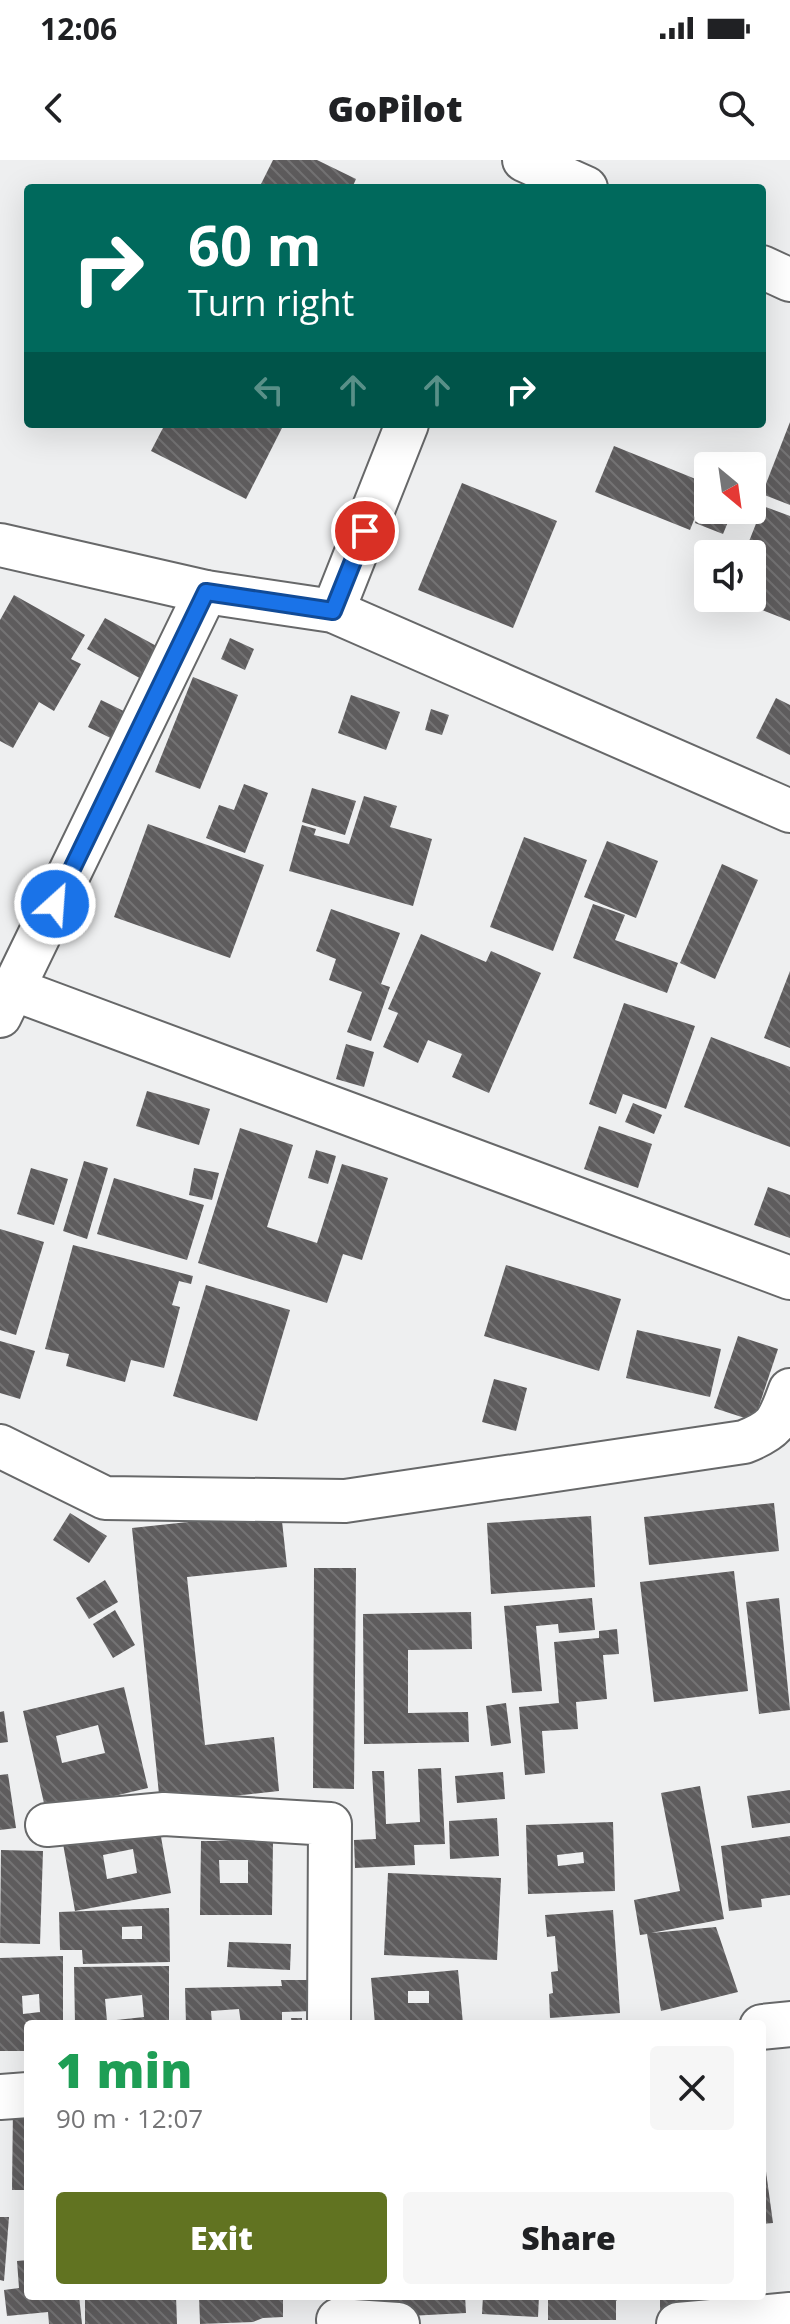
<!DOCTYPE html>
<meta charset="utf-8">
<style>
body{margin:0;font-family:"Open Sans",sans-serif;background:#f6f6f6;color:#202124;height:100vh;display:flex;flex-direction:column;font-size:30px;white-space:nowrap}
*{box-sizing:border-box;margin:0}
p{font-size:26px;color:#757577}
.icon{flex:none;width:44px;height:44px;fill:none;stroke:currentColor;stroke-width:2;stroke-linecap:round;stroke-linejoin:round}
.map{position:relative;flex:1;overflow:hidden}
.drawer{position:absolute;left:24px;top:1860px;width:742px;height:280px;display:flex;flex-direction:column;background:#fff;border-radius:8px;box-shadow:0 8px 32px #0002}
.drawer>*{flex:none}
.hud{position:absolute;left:24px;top:24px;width:742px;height:244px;border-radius:8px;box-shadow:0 8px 32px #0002;background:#00695c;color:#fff;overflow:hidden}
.needle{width:52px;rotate:151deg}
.controls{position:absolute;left:694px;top:292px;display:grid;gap:16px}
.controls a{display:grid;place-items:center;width:72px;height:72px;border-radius:8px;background:#fff;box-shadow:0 8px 32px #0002;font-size:40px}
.pin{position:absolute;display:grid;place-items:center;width:68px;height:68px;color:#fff;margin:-34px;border:4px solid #fff;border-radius:50%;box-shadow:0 2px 8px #0007}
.me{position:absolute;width:88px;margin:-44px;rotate:26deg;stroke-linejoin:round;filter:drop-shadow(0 0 6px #0008)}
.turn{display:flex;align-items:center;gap:28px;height:168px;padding:0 32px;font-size:36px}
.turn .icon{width:104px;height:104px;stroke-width:2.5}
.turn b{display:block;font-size:56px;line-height:68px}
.lanes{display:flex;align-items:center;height:76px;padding:0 32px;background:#0003;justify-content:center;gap:40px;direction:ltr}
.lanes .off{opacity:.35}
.round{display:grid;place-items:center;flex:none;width:84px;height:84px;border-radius:8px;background:#f6f6f6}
.overview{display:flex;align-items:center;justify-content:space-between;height:136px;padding:0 32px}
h1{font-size:48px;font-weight:800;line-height:60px;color:#1e9e55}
.primary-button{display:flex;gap:16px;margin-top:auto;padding:16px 32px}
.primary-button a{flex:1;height:92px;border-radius:8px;background:#617321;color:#fff;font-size:32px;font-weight:800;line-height:92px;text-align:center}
.primary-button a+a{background:#f6f6f6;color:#202124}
.status{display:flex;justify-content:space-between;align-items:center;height:56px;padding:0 40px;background:#fff;direction:ltr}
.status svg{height:22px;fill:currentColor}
header{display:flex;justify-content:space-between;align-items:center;height:104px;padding:0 32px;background:#fff;font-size:36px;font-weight:800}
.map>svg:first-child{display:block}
.building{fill:url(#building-back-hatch);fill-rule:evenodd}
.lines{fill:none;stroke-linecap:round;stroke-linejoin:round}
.minor-casing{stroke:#676869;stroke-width:46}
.tertiary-casing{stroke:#676869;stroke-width:48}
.minor{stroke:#fff;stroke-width:42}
.tertiary{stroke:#fff;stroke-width:44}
.route-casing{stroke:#114b97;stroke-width:20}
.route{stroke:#1a73e8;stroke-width:14}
</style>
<div class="status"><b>12:06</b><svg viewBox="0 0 49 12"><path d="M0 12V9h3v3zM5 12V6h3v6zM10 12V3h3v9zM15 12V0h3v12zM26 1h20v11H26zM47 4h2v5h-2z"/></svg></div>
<header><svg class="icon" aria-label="back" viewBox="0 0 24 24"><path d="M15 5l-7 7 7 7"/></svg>GoPilot<svg class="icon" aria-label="search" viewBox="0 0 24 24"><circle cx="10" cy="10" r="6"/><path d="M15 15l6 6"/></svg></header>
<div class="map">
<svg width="790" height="2164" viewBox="0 0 790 2164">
<defs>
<pattern id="building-back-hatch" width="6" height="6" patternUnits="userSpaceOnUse" patternTransform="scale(2)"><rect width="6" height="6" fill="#5e5c5d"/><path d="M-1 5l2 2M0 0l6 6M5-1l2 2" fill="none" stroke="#747374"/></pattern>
</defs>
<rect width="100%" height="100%" fill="#eeeff0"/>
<g class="building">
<path d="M273,0h44l39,19 -4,9h-93z"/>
<path d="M790,262v83l-28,-11z"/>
<path d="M165,264h119l-38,75 -95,-48z"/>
<path d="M614,286l94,38 -18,46 -95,-38z"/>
<path d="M462,323l95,38 -44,107 -95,-38z"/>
<path d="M708,330v20h25l-10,24 -28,-11z"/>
<path d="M763,346l27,10v105l-58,-23h20v-44h-8z"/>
<path d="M14,435l71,40 -14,24 10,5 -27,47 -15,-9 -26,46 -13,-7v-121z"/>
<path d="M105,458l57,31 -17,32 -58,-32z"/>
<path d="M230,478l24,11 -9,21 -24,-11z"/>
<path d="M193,517l45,18 -38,94 -45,-17z"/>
<path d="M351,535l49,17 -14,38 -48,-17z"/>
<path d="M776,538l14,7v50l-34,-17z"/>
<path d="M101,540l35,17 -13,27 -35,-17z"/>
<path d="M431,549l18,6 -7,20 -17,-5z"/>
<path d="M244,624l24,9 -23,60 -39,-15 13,-33 15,5z"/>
<path d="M312,628l44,13 -11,34 -43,-13z"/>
<path d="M364,636l33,10 -7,21 42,12 -19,67 -124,-35 13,-46 14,4 -2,6 35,9z"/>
<path d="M148,664l116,41 -34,93 -116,-41z"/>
<path d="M524,677l63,23 -34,91 -63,-24z"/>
<path d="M607,681l51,20 -22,57 -52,-21z"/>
<path d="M722,704l36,16 -43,99 -35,-16z"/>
<path d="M593,744l32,11 -10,25 63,23 -11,30 -94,-35z"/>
<path d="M331,749l69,24 -19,51 9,3 -19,54 -24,-9 15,-40 -33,-12 7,-21 -20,-8z"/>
<path d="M421,774l65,28 5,-11 50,22 -52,120 -37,-16 10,-23 -34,-14 -10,23 -35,-16 15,-34 -10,-4z"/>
<path d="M790,811v77l-26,-10z"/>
<path d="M624,843l71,23 -29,83 -43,-15 -7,20 -27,-10z"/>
<path d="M711,877l79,30v80l-106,-40z"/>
<path d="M346,884l28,8 -10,35 -28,-8z"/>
<path d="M147,931l63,18 -11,36 -63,-19z"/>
<path d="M633,943l29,12 -8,19 -29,-12z"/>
<path d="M599,966l53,18 -14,44 -54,-19z"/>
<path d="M240,968l53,17 -26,82 50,16 25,-79 46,14 -26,82 -19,-6 -16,49 -129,-40z"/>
<path d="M316,990l20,6 -8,28 -20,-6z"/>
<path d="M84,1001l24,7 -21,71 -24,-8z"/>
<path d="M31,1008l37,11 -14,46 -37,-11z"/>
<path d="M194,1008l25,5 -7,27 -23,-5z"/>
<path d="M114,1018l90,27 -17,55 -90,-26z"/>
<path d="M768,1027l22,8v43l-36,-13z"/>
<path d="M0,1069l44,13 -28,93 -16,-5z"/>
<path d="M73,1085l120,31 -2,8 -12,-3 -7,24 8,2 -16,61 -33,-8 -6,22 -59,-16 3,-12 -24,-5z"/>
<path d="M506,1105l115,34 -22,72 -115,-35z"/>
<path d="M206,1125l84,25 -33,111 -84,-25z"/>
<path d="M637,1170l84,19 -11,48 -84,-19z"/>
<path d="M738,1176l40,13 -24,72 -40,-13z"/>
<path d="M0,1181l35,10 -15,48 -20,-6z"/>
<path d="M494,1219l33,9 -11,43 -34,-9z"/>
<path d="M774,1343l5,48 -130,14 -5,-48z"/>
<path d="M281,1352l6,55 -100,10 18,168 69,-8 5,54 -119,13 -28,-276z"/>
<path d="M70,1353l37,23 -18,27 -36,-23z"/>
<path d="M591,1356l4,71 -104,7 -4,-71z"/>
<path d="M314,1408h42l-2,221 -41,-1z"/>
<path d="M734,1411l14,120 -94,11 -14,-120z"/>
<path d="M105,1420l13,22 -29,17 -13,-21z"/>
<path d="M592,1438l3,32 -36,3 -1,-9 -22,2 6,65 -30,2 -8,-87z"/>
<path d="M779,1438l11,112 -31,4 -13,-112z"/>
<path d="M115,1450l20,35 -22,13 -20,-34z"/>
<path d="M471,1452l1,37 -64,1v63l60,-1 1,30 -105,2 -1,-130z"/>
<path d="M617,1469l2,25 -16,1 4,44 -31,3 2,27 -36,2 3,42 -20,2 -6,-68 40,-4 -5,-61 45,-4v-7z"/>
<path d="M124,1527l24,101 -102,24 -23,-101zM98,1565l7,28 -43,10 -6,-27z"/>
<path d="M506,1543l5,40 -20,3 -5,-40z"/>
<path d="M4,1551l4,31 -8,1v-31z"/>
<path d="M441,1608l4,76 -31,1 1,20 -60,3 -1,-28 22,-1 -4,-68h12l2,53 34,-2 -2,-53z"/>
<path d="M503,1612l2,27 -48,4 -2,-27z"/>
<path d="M8,1614l8,54 -16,2v-55z"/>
<path d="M700,1626l24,133 -73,14 65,-6 22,65 -77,19 -14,-77 -7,1 -6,-35 46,-9 -19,-98z"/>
<path d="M790,1630v33l-38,5 -5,-32z"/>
<path d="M497,1658l2,38 -49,3 -1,-38z"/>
<path d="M158,1660l13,73 -96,18 -13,-73zM133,1689l4,24 -30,6 -4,-24z"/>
<path d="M613,1662l2,69 -87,3 -2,-69zM583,1692l1,11 -26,3 -1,-11z"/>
<path d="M790,1676v59l-29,4 1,8 -33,4 -8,-65z"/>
<path d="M201,1681h72l-1,74h-72zM219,1700h29v23h-28z"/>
<path d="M1,1690l42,1 -3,93 -40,-1z"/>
<path d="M388,1713l113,5 -4,82 -113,-5z"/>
<path d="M169,1748l1,54 -87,2 -1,-14h-22l-1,-38zM142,1766v13h-20v-12z"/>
<path d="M613,1750l7,103 -70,5 -1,-24 4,-1 -2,-21 7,-1 -3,-35 -8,1 -2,-22z"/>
<path d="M229,1782l62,2 -1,26 -63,-3z"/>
<path d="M63,1796v68h-35v27h-28v-93zM39,1834l1,18 -17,2 -1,-18z"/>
<path d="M169,1806v58h-94l-1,-57zM142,1835l2,22 -37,4 -2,-22z"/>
<path d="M458,1810l5,54h-88l-4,-46zM408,1831h21v12h-21z"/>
<path d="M281,1820h32l1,31 -32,1v12h-41l-2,-15 -28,2 1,13h-26l-1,-36 97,-2z"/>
<path d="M291,1858h11v6h-10z"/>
<path d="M13,1947h15v83h-16z"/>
<path d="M762,1997h2l9,66 -11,1z"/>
<path d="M0,2057h9l-5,64 -4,-1z"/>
<path d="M28,2100v36h51l3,28h-33l-1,-12 -41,4 -3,-26 15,-2 -2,-27z"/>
<path d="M85,2136h91l1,28h-92z"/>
<path d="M199,2136h84v21l-20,1 -10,4 -53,2z"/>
<path d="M368,2136h97l1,17 -96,5z"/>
<path d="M483,2136h56l-1,21 -56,-3z"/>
<path d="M548,2136h73l-5,5v19h-68z"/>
<path d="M660,2136h53l-1,21 -52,-1z"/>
</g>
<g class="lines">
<g class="minor-casing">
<g id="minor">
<path d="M524,0l62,28"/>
<path d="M762,107l28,13"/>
<path d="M0,385l206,47 127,19 457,200"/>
<path d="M333,451l74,-187"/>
<path d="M13,829l777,289"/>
<path d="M0,856l206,-424"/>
<path d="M0,1286l105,52 240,3 399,-59c33,-13 34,-20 46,-52"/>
<path d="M47,1665l117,-11 166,10 -1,200"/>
<path d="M338,2160l60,4"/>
<path d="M678,2164l112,-10"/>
</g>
</g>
<g class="tertiary-casing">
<g id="tertiary">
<path d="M762,1867l28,-3"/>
<path d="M0,1937l28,-2"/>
</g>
</g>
<use href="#minor" class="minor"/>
<use href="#tertiary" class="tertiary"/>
</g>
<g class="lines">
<g class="route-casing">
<path id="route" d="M55,744l151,-312 127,19 32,-80"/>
</g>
<use href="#route" class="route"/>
</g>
</svg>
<div class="controls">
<a><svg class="needle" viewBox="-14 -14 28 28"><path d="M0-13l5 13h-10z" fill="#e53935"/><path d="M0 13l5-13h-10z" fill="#757577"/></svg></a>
<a><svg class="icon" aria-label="sound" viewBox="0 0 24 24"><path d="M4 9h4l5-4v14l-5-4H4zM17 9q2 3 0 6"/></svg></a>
</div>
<div class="pin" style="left:365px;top:371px;background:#d93025"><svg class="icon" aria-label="arrive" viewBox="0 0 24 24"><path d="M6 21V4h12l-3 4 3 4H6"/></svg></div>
<svg class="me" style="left:55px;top:744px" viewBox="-20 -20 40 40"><circle r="17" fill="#1a73e8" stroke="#fff" stroke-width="3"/><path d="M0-11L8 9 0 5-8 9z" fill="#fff"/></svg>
<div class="hud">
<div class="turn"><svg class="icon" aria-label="right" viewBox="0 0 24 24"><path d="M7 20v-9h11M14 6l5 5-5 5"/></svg><div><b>60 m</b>Turn right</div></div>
<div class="lanes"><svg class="icon off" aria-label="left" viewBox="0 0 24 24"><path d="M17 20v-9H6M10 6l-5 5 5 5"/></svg><svg class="icon off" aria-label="ahead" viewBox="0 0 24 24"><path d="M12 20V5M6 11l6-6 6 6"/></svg><svg class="icon off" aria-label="ahead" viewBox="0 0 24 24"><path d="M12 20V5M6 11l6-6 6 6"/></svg><svg class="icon" aria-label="right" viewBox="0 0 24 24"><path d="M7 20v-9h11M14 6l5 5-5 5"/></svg></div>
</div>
<section class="drawer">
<div class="overview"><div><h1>1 min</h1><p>90 m · 12:07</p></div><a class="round"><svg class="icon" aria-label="close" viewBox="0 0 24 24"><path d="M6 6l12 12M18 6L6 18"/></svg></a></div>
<div class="primary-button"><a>Exit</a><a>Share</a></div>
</section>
</div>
